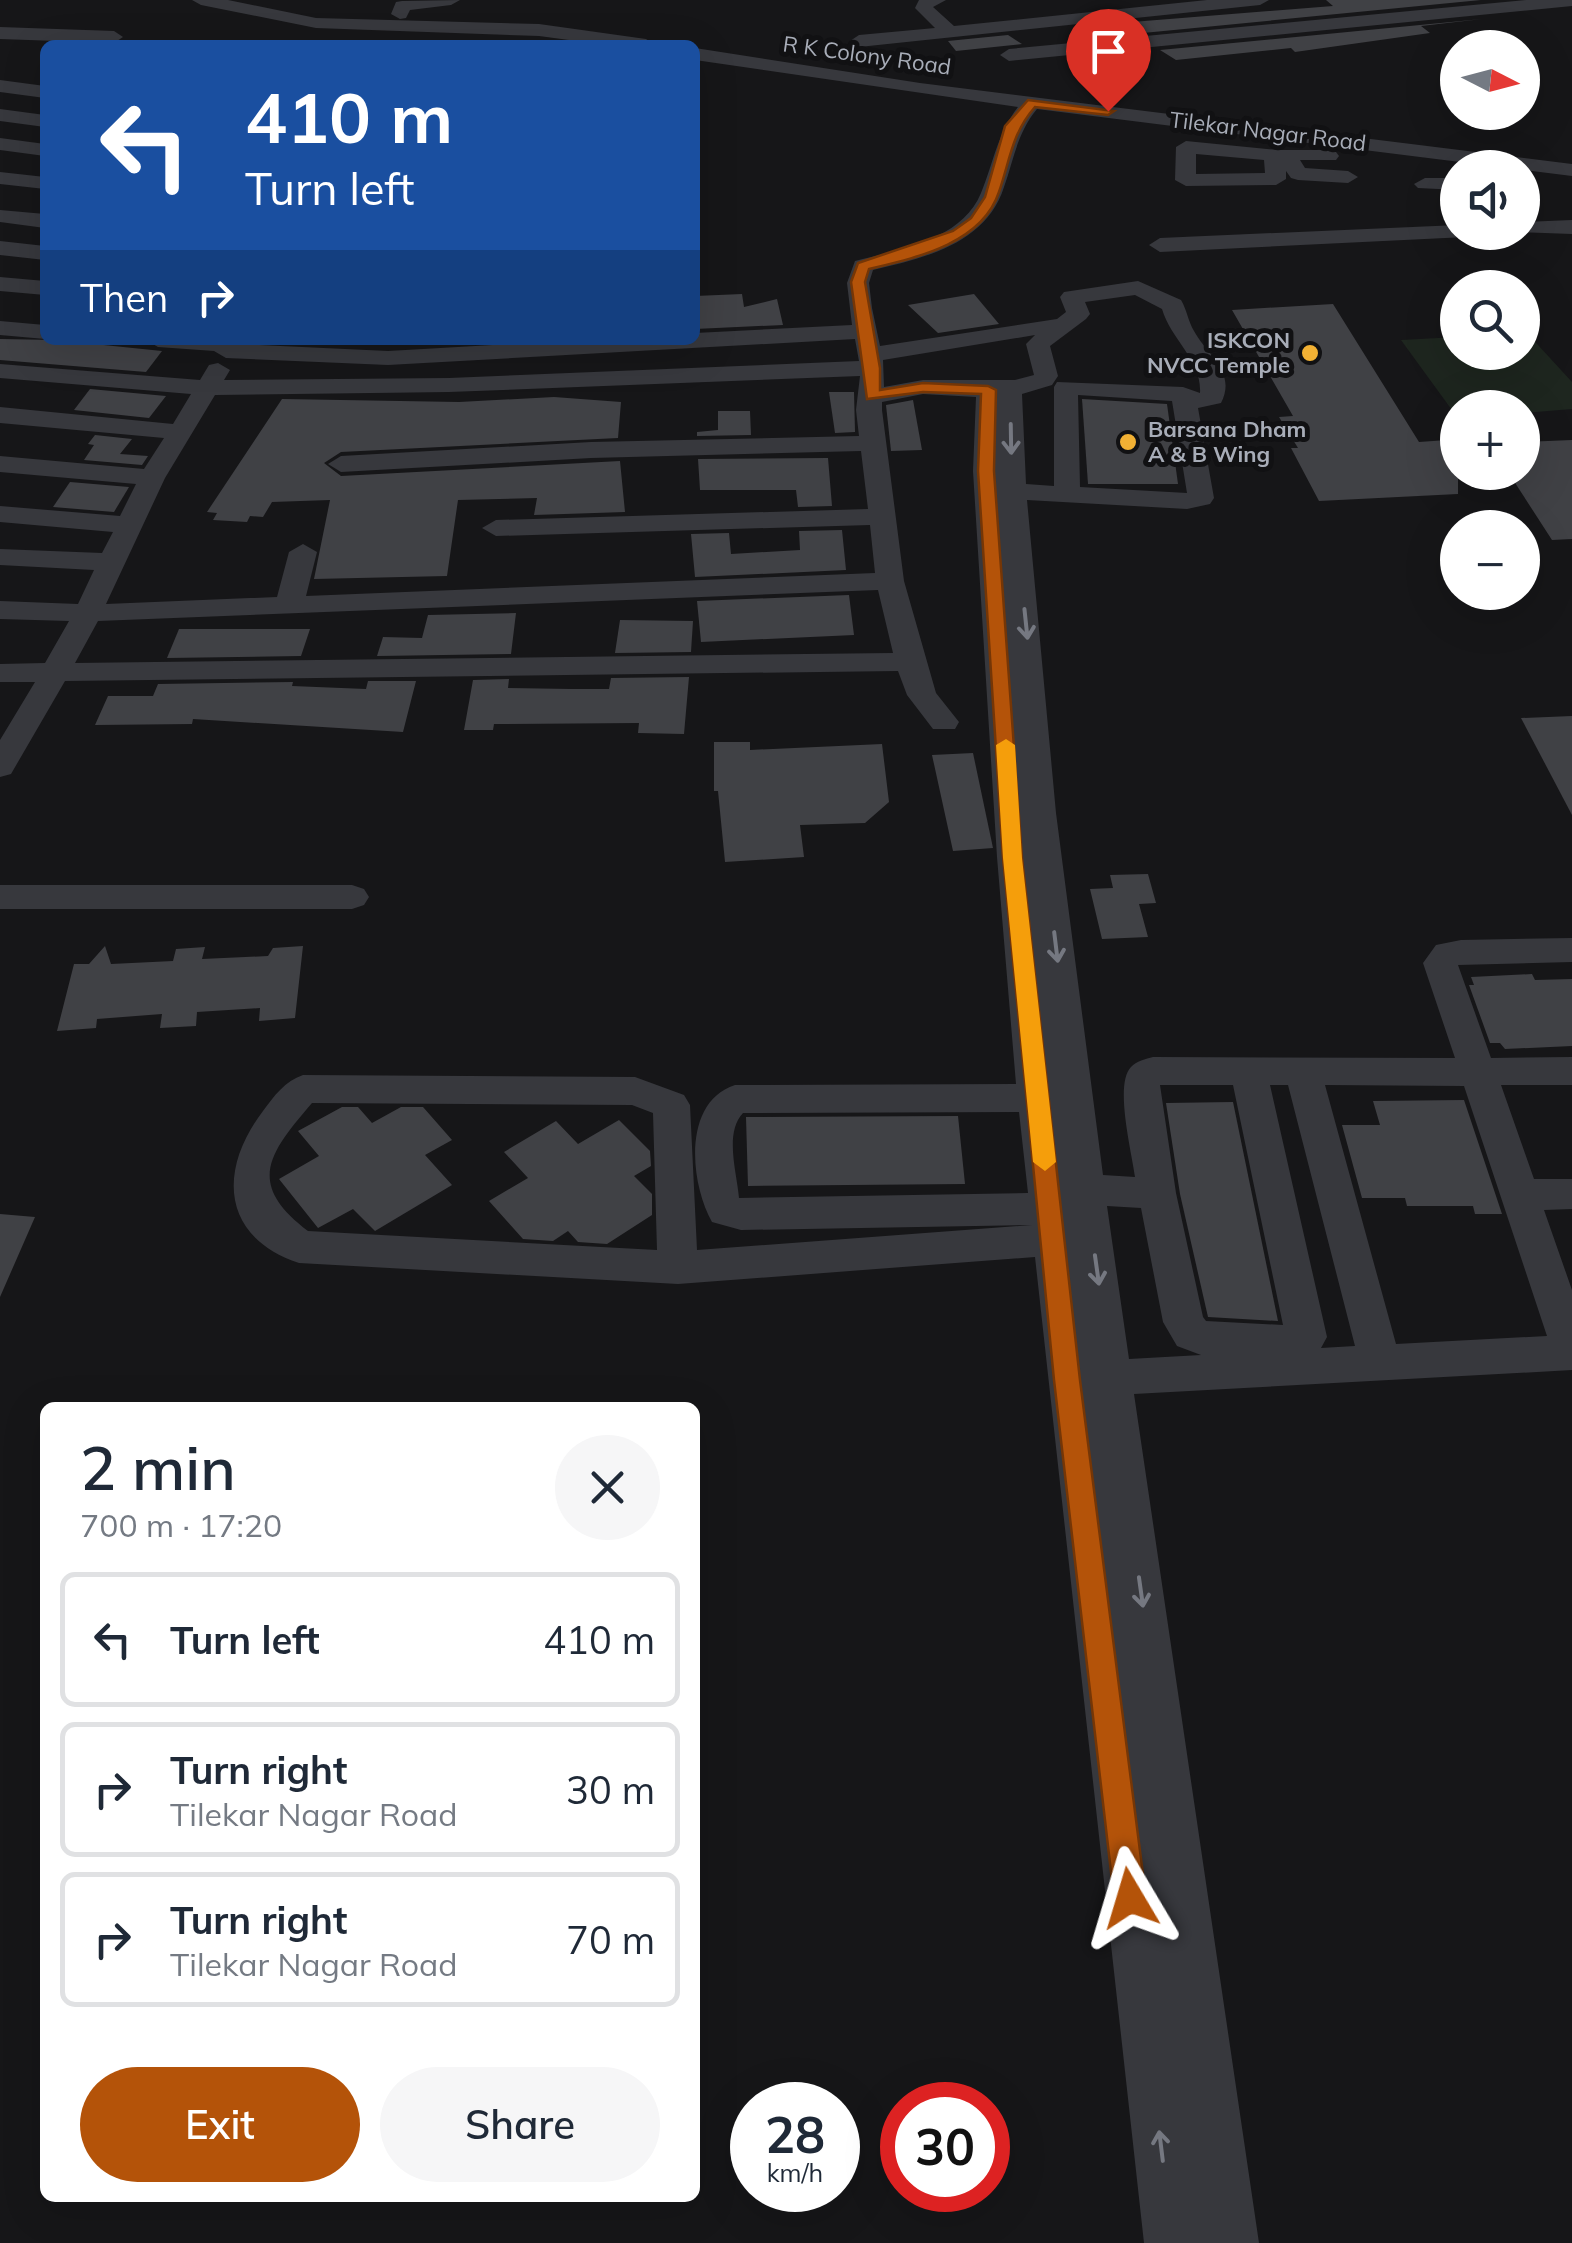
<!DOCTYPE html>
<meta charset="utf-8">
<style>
body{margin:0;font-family:Mulish,sans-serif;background:#f6f6f7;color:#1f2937;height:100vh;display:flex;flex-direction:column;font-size:38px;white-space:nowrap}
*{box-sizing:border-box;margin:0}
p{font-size:32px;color:#747a83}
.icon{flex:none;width:55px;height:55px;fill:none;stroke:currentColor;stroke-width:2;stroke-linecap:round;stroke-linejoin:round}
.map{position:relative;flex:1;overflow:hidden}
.side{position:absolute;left:40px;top:1402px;width:660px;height:800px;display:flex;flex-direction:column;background:#fff;border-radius:15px;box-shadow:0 10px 40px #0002}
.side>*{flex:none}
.hud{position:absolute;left:40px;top:40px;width:660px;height:305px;border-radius:15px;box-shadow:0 10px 40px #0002;background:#1a4fa0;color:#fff;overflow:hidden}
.needle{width:65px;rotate:96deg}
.fabs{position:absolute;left:1440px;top:30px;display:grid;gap:20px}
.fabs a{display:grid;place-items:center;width:100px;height:100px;border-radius:50%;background:#fff;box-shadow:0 10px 40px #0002;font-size:50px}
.speed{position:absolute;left:730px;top:2082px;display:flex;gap:20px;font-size:50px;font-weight:700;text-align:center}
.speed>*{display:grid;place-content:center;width:130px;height:130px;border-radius:50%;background:#fff;box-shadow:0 10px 40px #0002;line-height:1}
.speed small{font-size:25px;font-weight:400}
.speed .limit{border:15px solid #d22;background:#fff;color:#111}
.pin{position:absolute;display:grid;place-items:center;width:85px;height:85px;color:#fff;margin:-102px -42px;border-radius:50% 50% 50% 0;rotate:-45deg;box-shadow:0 0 10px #0007}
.pin .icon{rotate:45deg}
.me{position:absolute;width:110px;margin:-55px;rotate:353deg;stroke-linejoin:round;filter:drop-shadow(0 0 8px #0008)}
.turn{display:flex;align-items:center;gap:35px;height:210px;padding:0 40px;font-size:45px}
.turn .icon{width:130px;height:130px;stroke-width:2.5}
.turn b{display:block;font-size:70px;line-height:85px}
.then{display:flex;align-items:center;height:95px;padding:0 40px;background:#0003;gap:20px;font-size:38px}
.round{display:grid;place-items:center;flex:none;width:105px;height:105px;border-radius:52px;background:#f6f6f7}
.head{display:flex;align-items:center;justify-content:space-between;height:170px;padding:0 40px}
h1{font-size:60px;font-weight:600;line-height:75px}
.button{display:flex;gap:20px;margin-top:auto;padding:20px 40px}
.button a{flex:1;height:115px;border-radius:60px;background:#b45309;color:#fff;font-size:40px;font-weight:600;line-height:115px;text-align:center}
.button a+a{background:#f6f6f7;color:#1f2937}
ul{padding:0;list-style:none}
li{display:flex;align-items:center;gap:30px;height:135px;margin:0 20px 15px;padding:0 20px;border:5px solid #e0e1e3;border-radius:15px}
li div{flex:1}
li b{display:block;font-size:38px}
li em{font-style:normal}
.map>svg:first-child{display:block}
.green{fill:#1e261f}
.building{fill:#404145}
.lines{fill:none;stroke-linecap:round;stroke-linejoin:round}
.minor{fill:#37383d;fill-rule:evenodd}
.oneway{stroke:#757881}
.route{fill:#b45309;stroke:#753606;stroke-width:2.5}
.slow{fill:#f59e0b}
.poi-dot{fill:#f2b134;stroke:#111113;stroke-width:4}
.labels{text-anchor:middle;stroke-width:10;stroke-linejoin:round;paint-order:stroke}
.far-street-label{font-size:22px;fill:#a8adb8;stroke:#111113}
.far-poi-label{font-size:22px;font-weight:bold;fill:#a8adb8;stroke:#111113;text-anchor:end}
</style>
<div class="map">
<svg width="1572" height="2243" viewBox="0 0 1572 2243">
<rect width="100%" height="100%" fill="#161618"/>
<path class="green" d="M1523,333h4l45,49v27l-49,4 -1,-5h-64l-1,9 -56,-77 56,-3 1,15h64z"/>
<g class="building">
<path d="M1326,0h155l-338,33 -11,-11 201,-16z"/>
<path d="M1482,19l-61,7 9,7 -135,19 -4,-4 -115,12 -16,-10z"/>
<path d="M1008,35l14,9 -66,7 -8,-10z"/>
<path d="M742,294l2,13 33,-8 6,26 -88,4v-33z"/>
<path d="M974,294l25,30 -61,9 -30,-28z"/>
<path d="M1333,304l86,138 28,-2 11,18v36l-139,7 -28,-53h7l-19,-31 14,-1 -61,-106z"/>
<path d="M0,339l55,1 107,11 -16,21 -146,-12z"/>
<path d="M90,389l76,7 -17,22 -75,-8z"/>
<path d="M829,392h25l1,40 -20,1z"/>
<path d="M554,397l67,5 -3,36 -277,14 -17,11 17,13 279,-15 5,51 -91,3 3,-17 -79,2 -11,76 -133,3 16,-79 -58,2 -9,15 -13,-1 -3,6 -34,-2 4,-7 -10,-1 75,-113 177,3z"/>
<path d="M1082,399l85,5 11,80h-90z"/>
<path d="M913,400l9,50 -31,1 -5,-46z"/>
<path d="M718,411h32l1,24 -54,1v-4l21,-2z"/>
<path d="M95,435l37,4 -12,15 28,2 -6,9 -58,-5 10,-15 -6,-1z"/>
<path d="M1572,440v99l-20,1 -44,-68h14v-30z"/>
<path d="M828,458l4,48 -34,1 -2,-17h-96l-2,-31z"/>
<path d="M70,482l59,5 -15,25 -61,-5z"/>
<path d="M842,530l4,40 -151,7 -4,-43 38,-1 2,21 69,-4 -1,-19z"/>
<path d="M849,595l5,40 -153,7 -4,-41z"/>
<path d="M516,613l-5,41 -134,2 6,-19 39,1 6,-23z"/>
<path d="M620,620l73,1 -2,31 -76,1z"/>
<path d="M179,629h131l-9,27 -134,2z"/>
<path d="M689,677l-5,57 -46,-1 1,-10 -145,1 -1,6h-29l9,-50 36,-1 -1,9 64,1h37l2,-11z"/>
<path d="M368,681h48l-13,51 -210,-13 -1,5 -97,1 13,-29h45l5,-12 135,-2 -1,4 74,3z"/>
<path d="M1572,716v99l-51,-97z"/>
<path d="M714,742h36v8l132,-6 7,58 -24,21 -65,2 4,32 -79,5 -7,-71h-4z"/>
<path d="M973,753l20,95 -40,3 -21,-96z"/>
<path d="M1148,874l8,29 -17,1 9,33 -46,2 -12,-50 23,-1 -3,-13z"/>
<path d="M105,946l6,18 62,-3 3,-12 29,-2 -3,12 66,-3 5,-8 30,-2 -8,72 -36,3 1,-13 -63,4 -1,14 -36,2 2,-14 -65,5 -1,9 -39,3 17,-67h15z"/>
<path d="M1532,974l3,6 37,-1v67l-67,3 -5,-6h-10l-21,-58h5l-3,-8z"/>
<path d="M1464,1100l38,114h-27l-2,-8h-66l-2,-8h-43l-20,-73h38l-7,-24z"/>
<path d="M1233,1102l45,219 -70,-4 -28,-123 -14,-91z"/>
<path d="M342,1107h16l14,16 29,-16h22l29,33 -27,15 27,30 -77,46 -22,-22 -35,19 -39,-49 40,-23 -21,-25z"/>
<path d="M958,1116l7,68 -217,2 -2,-69z"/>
<path d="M619,1120l31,31 1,15 -17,10 18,18v21l-45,29 -29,-2 -10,-11 -15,10 -30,-2 -34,-38 39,-23 -24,-26 52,-31 22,23z"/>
<path d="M0,1214l35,3 -35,80z"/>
</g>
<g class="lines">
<g class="minor">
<path d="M192,0h36l88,18 223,6 107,15 9,6h-49l-67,-9 -223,-8 -115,-23z"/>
<path d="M460,0l-9,5 -41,5 -4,8 -6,1 -9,-5 5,-12 6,-1z"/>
<path d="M919,0h27l-13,7 21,19 253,-26h62l-9,5 -401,42 -9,-6 9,-6 76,-7 -20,-20z"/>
<path d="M1526,0h46v6l-563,55 -9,-6 9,-6z"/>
<path d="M0,27l114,4 9,6 -9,6 -114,-4z"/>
<path d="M695,48l225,35 652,81v12l-535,-67c-20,24 -23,50 -33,78 -18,57 -80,71 -131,83l-4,13 3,25 8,38 177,-27 9,-7 -6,-15 4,-5 74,-11 43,19c6,10 7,21 13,31 13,24 43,41 27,72l-23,5 16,90 -4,6 -23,5 -160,-9 29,313 47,362 32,2c-3,-24 -21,-93 -4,-110 5,-6 15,-8 22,-10l302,1 -32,-95 13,-18 25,-5 111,-2v24l-114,3 33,93 81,-1v28h-71l33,94h38v30l-28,1 28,80v80l-438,24 125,849h-115l-109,-986 -357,27 -379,-21c-78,-26 -81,-93 -36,-152 11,-15 22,-30 40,-36l332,2 49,18 6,10 7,145 335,-25 -291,5 -29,-8c-22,-39 -30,-120 23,-137l281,-1 -19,-227 -24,-386 3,-74 -53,-3 -41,8v8l22,171 32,112 23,29 -4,7h-22l-26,-34 -9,-24 -833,10 -54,93 -11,3v-37l35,-58h-35v-18l45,-1 24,-42 -69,-2v-18l78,3 16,-34 -94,-5v-16l102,4 11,-21 -113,-10v-16l120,10 16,-32 -136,-12v-16l144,13 20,-31 -164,-15v-16l173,17 18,-30 -191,-16v-14l200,16 9,-15 9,-2 12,7 -6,10 225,-2 410,-17 -4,-22 -467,26 -162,-7 -12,-7 -56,-4 -12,-7h90l4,4 148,7 191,-11h116v-7l157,-8 -5,-42 8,-22c44,-11 107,-21 126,-68 13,-31 16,-59 37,-86l-323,-47zM1135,295l27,14c9,31 40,51 38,84l-17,-6 -126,-5 -3,5v99l-28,-2 -4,-90 30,-9 6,-9 -8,-30 36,-27 4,-5 -5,-12zM1035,335l-9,9 8,31 -19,5h-92l-39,7 -1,-27zM860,376l-4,34 3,26 -268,6 -250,14 -13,8 13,8 250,-14 270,-7 7,58 -372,11 -14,8 14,8 374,-11 5,48 -569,23 11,-44 -14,-8 -14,8 -12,45 -171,7 59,-126 50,-83 234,-3zM1078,395l94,6 15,92 -107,-6zM878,590l15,63 -818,10 23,-42zM1160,1085h73l50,240 -77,-4 -3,-4 -27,-124zM1270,1085h18l67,261 -34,2 6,-11zM1325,1085l139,1 83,250 -151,8zM312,1103l320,2 21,8 4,137 -349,-19c-62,-47 -40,-77 4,-128zM1019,1112l9,81 -289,5c-2,-25 -15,-65 4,-85zM1107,1206l34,2 22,114 14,24 24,9 -72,4z"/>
<path d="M0,80l45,6v12l-45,-6z"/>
<path d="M0,109l45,6v12l-45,-6z"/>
<path d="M0,138l45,6v12l-45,-6z"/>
<path d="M1186,141l92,9h51l7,2 3,4 -3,4h-36l5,8 43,3 10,6 -10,6 -50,-3 -7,-2 -5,-7v8l-10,6 -90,1 -11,-6 1,-33zM1196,154l68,6 1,13 -69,1z"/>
<path d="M0,172l45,5v12l-45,-5z"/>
<path d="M1425,178h33v12l-40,-2 -4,-4z"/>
<path d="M0,210l45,4v14l-45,-6z"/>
<path d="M1572,220v14l-59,-2h9v-10z"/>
<path d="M1458,225v7h11l-3,5 -306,15 -11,-7 11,-7z"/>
<path d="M0,241l45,5v14l-45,-5z"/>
<path d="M0,277l45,4v14l-45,-4z"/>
<path d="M0,321l45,4v14l-45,-4z"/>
<path d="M0,885h352l12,4 5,8 -5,8 -12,4h-352z"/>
</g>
</g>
<defs><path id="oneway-shaft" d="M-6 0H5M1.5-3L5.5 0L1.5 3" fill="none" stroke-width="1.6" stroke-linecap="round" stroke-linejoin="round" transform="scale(2.5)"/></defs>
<g class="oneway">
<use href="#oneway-shaft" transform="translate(1011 439) rotate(89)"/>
<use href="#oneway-shaft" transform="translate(1026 624) rotate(84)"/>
<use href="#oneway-shaft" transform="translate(1056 947) rotate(83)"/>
<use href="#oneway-shaft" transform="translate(1097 1270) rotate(82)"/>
<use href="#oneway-shaft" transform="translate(1141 1592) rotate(82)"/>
<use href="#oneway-shaft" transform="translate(1161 2146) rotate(-97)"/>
</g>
<path class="route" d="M1028,100l86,11 -6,4 -73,-8c-23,26 -25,53 -36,85 -17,52 -84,66 -130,77l-4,13 15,86v22l43,-7 65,3 8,4 -2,81 28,387 58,522 66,518 -5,10 -11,5 -11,-5 -5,-10 -60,-518 -51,-522 -25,-387 3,-77 -58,-2 -56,7 -16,-117 7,-19 95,-32 18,-13 14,-21 20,-71z"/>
<path class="slow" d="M1006,739l9,6 7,113 34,304 -11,9 -12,-9 -30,-304 -7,-113z"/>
<g class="poi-dot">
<circle cx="1310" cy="353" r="10"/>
<circle cx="1128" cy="442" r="10"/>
</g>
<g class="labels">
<g class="far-street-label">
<text transform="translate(867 55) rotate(8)" y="8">R K Colony Road</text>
<text transform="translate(1268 131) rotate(7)" y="8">Tilekar Nagar Road</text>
</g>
<g class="far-poi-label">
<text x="1290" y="348">ISKCON<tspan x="1290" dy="25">NVCC Temple</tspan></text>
<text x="1148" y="437" text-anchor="start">Barsana Dham<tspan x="1148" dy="25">A &amp; B Wing</tspan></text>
</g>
</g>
</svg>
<div class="fabs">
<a><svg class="needle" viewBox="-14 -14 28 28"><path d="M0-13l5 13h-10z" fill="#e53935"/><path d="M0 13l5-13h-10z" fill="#747a83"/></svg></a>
<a><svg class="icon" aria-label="sound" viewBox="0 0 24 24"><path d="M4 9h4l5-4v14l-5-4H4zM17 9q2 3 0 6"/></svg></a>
<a><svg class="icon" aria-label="search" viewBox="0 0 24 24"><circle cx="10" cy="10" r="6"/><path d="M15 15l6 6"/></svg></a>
<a>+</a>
<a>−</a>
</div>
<div class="speed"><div>28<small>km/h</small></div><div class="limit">30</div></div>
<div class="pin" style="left:1108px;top:111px;background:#d93025"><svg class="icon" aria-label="arrive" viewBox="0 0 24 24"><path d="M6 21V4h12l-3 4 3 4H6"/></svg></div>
<svg class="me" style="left:1130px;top:1898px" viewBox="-20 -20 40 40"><path d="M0-17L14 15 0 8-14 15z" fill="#b45309" stroke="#fff" stroke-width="4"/></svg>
<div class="hud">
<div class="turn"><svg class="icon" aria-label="left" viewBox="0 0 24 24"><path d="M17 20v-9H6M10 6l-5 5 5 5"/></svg><div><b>410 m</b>Turn left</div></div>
<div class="then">Then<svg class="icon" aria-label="right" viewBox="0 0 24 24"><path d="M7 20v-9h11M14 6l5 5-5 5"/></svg></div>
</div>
<section class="side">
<div class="head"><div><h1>2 min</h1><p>700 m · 17:20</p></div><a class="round"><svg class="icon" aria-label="close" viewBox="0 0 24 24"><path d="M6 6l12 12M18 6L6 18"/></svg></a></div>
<ul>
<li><svg class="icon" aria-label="left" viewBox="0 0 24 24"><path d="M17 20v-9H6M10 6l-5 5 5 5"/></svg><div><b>Turn left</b></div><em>410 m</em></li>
<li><svg class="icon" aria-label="right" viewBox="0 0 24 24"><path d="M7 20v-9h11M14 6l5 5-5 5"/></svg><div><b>Turn right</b><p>Tilekar Nagar Road</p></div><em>30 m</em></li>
<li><svg class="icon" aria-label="right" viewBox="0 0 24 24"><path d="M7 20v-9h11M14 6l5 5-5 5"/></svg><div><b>Turn right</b><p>Tilekar Nagar Road</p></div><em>70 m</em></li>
</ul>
<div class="button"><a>Exit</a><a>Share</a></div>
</section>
</div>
